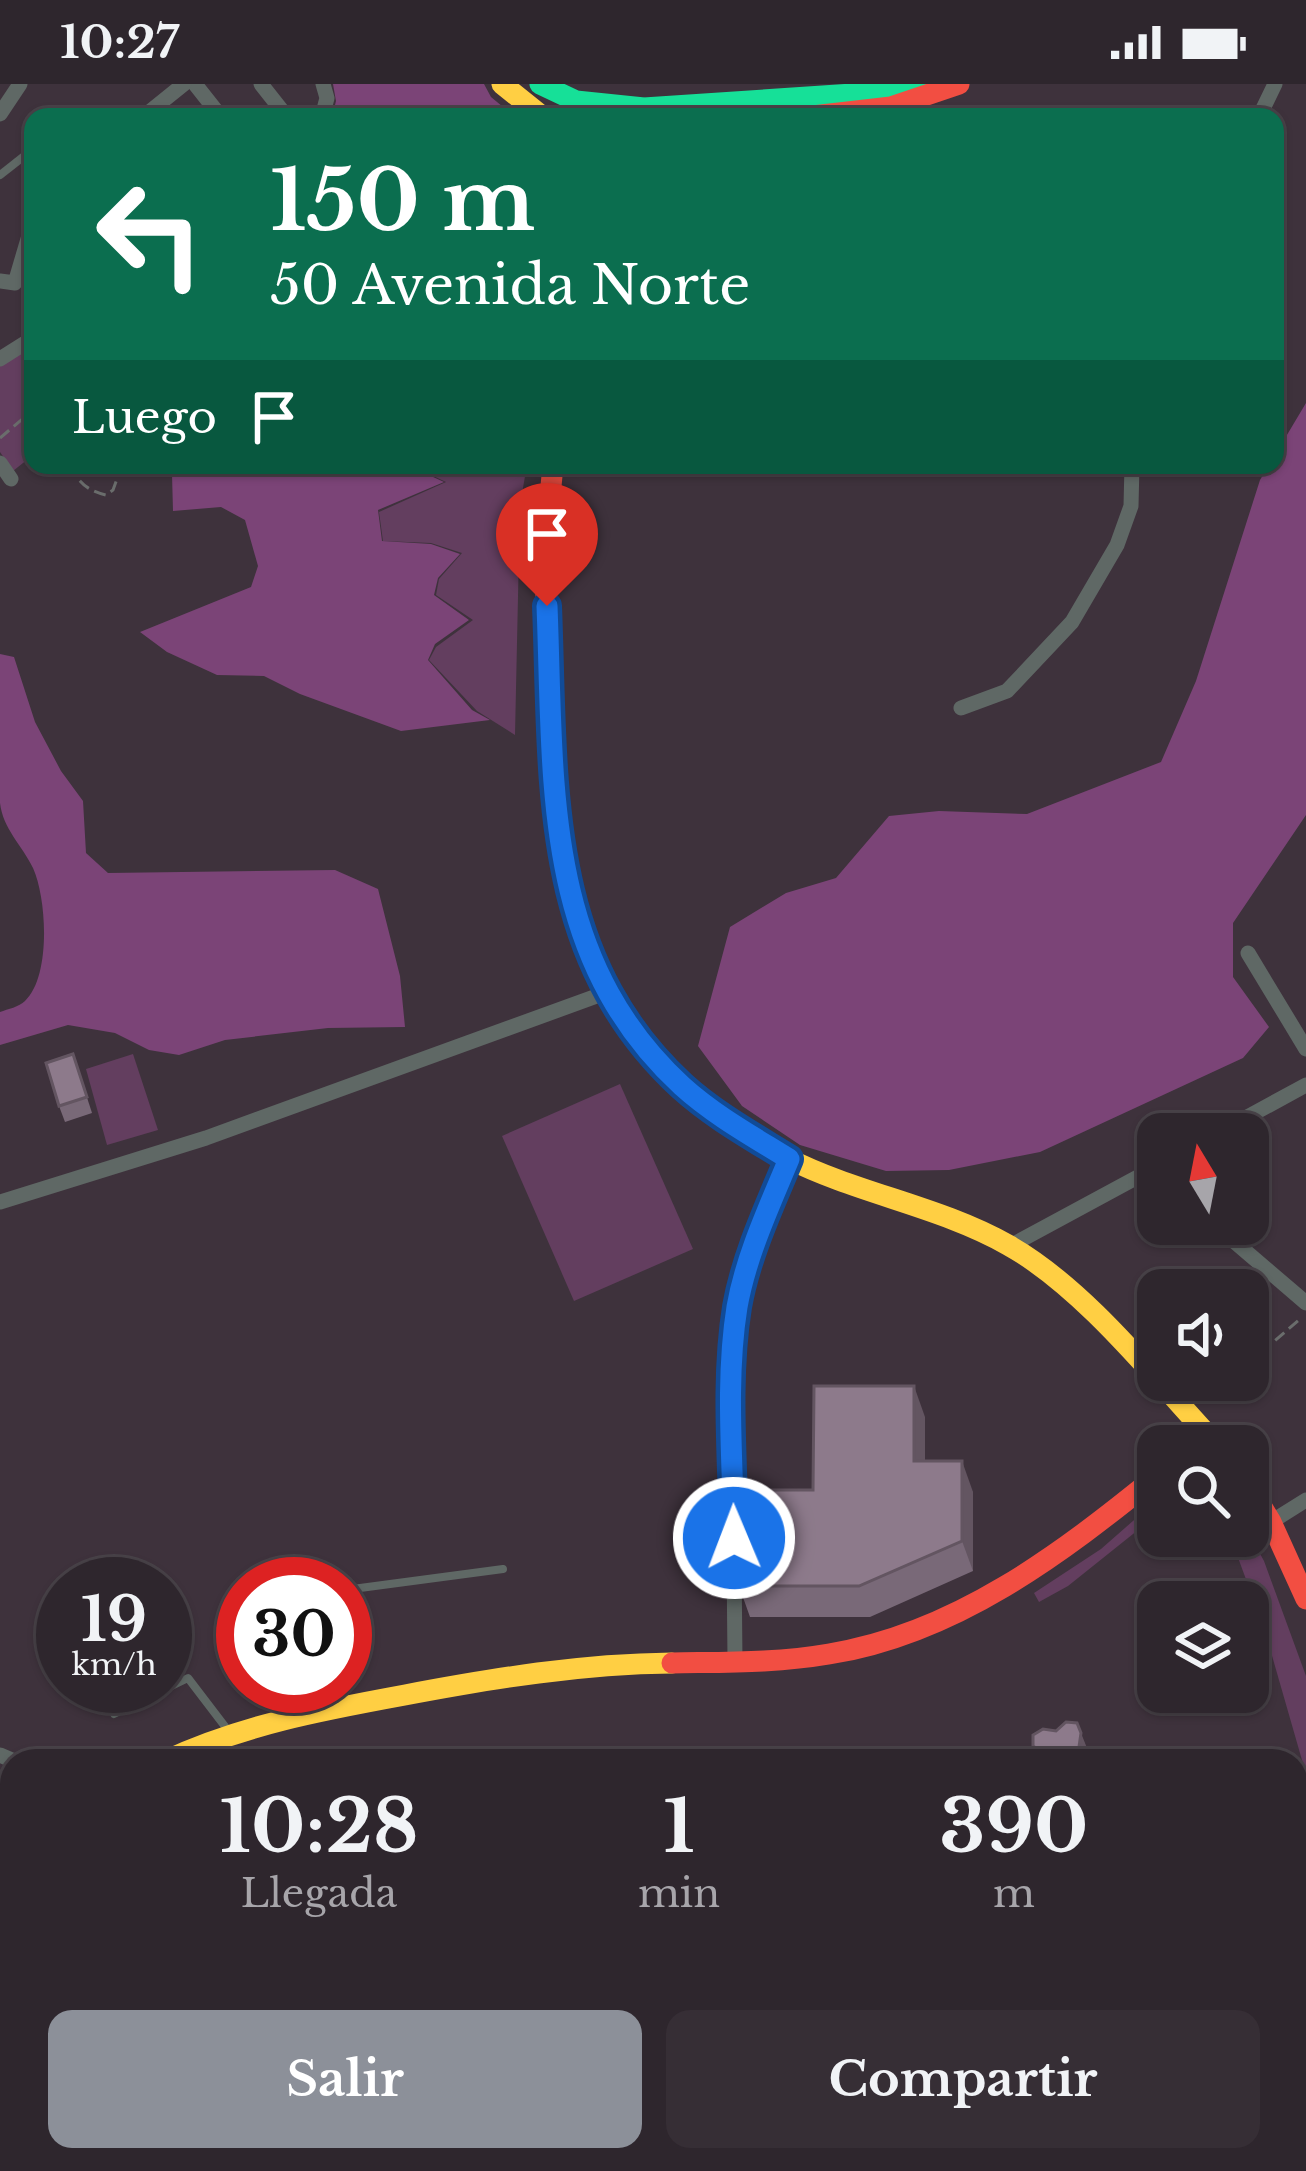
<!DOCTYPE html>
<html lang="es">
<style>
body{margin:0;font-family:"Libre Baskerville",serif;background:#362e35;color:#f1f3f6;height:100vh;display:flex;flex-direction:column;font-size:45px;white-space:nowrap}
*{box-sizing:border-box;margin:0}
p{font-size:39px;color:#a7a5aa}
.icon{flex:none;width:66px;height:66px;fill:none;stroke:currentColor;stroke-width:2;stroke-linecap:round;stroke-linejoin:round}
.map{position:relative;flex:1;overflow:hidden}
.details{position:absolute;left:0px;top:1665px;width:1308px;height:423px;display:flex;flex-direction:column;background:#2e262d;border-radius:36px 36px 0 0;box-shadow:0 3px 9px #0004,0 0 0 3px #494349}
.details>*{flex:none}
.guide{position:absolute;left:24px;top:24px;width:1260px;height:366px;border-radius:24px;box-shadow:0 3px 9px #0004,0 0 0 3px #494349;background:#0b6e4f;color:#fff;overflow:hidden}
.needle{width:78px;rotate:350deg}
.tools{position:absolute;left:1137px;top:1029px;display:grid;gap:24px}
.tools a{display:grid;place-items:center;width:132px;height:132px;border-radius:24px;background:#2e262d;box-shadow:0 3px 9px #0004,0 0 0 3px #494349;font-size:60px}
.speed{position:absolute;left:36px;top:1473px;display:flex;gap:24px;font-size:60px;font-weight:700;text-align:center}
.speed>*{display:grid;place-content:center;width:156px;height:156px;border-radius:50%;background:#2e262d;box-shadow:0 3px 9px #0004,0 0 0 3px #494349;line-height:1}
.speed small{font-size:30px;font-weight:400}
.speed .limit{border:18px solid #d22;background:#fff;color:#111}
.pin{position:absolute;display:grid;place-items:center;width:102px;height:102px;color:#fff;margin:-123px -51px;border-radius:50% 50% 50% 0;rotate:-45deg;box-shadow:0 0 12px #0007}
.pin .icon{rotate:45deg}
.me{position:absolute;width:132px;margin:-66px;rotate:359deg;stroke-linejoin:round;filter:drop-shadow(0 0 9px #0008)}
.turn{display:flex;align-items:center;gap:42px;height:252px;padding:0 48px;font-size:54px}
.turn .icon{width:156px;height:156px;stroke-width:2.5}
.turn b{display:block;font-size:84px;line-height:102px}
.then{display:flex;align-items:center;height:114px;padding:0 48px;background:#0003;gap:24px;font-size:45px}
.eta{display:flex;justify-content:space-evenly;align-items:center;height:204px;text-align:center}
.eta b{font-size:72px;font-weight:800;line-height:84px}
.button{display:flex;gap:24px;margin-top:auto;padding:24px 48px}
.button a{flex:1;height:138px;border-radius:24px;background:#8c9099;color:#fff;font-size:48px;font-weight:800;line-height:138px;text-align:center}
.button a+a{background:#362e35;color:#f1f3f6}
.status{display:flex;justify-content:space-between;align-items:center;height:84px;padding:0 60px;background:#2e262d;direction:ltr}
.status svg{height:33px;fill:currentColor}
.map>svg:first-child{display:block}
.green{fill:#633e5f}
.forest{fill:#7b4477}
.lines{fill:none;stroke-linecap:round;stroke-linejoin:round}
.path{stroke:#6a6d6c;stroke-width:3;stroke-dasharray:12 6;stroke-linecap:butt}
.lane{stroke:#5f6865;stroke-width:8}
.street{stroke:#5f6865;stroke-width:15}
.fast{stroke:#16e098;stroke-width:21}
.slow{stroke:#ffcf43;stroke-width:21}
.jam{stroke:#f24e42;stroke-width:21}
.wall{fill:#796978}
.shaded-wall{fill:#635561}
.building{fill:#8d7a8b;stroke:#635561;stroke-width:3}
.route-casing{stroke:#114b97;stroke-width:30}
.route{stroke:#1a73e8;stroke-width:21}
</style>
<div class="status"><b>10:27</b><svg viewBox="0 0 49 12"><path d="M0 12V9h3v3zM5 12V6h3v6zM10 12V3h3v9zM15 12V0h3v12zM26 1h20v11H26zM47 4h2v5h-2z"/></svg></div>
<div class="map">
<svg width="1306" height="2087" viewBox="0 0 1306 2087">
<rect width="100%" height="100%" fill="#3e323c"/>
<g class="green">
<path d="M33,257v114l-20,16 -13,-19v-90z"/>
<path d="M410,381h117l-7,40 -5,230 -38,-24 -48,-51 7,-13 37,-27 -37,-25 3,-16 23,-26 -31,-10 -48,-2 -4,-29 67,-30z"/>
<path d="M133,970l25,76 -51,15 -21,-76z"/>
<path d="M620,1000l73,165 -119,52 -72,-165z"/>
<path d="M1158,1415v15l-90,72 -29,16 -5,-9 67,-44z"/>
<path d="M1248,1448l16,29 42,115v98l-42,-146 -34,-92h18z"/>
<path d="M1306,1871v64l-10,3v-63z"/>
<path d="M800,2076h111l-30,11h-106z"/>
</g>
<g class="forest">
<path d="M333,0h151l7,13 24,20h-183l4,-16z"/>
<path d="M1306,319v412l-73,108v54l36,50 -26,31 -203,94 -91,18 -63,1 -86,-26 -58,-39 -44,-60 32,-119 56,-34 50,-15 53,-62 50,-5 88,3 134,-52 35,-81 64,-201 9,-15h6v-10z"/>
<path d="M177,381h112l-2,9 120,-9 37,17 -66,28 4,31 49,3 29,10 -22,24 -4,17 35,25 -34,24 -7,16 44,50 18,10 -89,11 -101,-37 -36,-18 -47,-1 -50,-23 -27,-20 111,-45 7,-21 -13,-46 -24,-13 -48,4 -1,-37z"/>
<path d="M0,570l14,3 21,65 26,49 22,30 3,52 22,20 227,-3 43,19 22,87 5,51 -77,1 -103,12 -46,15 -30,-5 -34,-17 -47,-8 -68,20v-33c8,-3 19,-5 25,-11 26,-24 22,-102 8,-133 -11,-23 -30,-39 -33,-65 0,-48 0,-100 0,-149z"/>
</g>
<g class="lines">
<g class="path">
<path d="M0,354l33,-28"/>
<path d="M71,381c6,17 17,26 35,30l7,-5 9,-25"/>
<path d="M1248,1280l52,-45"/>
<path d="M1204,1318l26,-22"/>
</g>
<g class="lane">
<path d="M0,91l23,-18"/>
<path d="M345,1506l158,-21"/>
<path d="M322,1602l1,23"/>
<path d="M114,1630l74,-36 42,55"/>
<path d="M859,1677l32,-4 19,4"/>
<path d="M0,1762l12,6"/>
<path d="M0,1806l12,4"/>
<path d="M167,2076l5,11"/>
<path d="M379,2076l69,9 45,-9"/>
<path d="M563,2076l20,11"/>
<path d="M114,2087v-11"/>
<path d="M725,2087l5,-11"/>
</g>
<g class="street">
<path d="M195,0l26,33"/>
<path d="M261,0l26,33"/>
<path d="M0,30l20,-30"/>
<path d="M143,33l41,-33"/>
<path d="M322,33l5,-19 -4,-14"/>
<path d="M1259,33l16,-33"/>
<path d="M0,197l15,2 18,-61"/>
<path d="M0,275l33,-21"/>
<path d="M0,379l11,16"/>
<path d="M961,624l46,-17 65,-69 45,-77 14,-39 1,-41"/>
<path d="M1248,869l58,96"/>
<path d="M1216,1050l90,-49"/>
<path d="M0,1118l206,-64 399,-145"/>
<path d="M1222,1147l84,72"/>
<path d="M1010,1162l148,-80"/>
<path d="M1271,1438l35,-22"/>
<path d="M735,1576l-3,-297 5,-56 23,-77 29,-71"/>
<path d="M0,1671l14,6"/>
</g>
<g class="fast">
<path d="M540,0l36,17 68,7 238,-16 36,-8"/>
<path d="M1005,2087l31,-11"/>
<path d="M1073,2087l32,-11"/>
</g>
<g class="slow">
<path d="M502,0l41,33"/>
<path d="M623,933c44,58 99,108 164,141 71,36 152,48 221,87 77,43 149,136 210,201"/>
<path d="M165,1677c77,-36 158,-51 240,-66 90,-17 176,-31 267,-32"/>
<path d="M0,1751l12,-2"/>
<path d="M1296,2010l10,-4"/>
<path d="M947,2087l32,-11"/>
</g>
<g class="jam">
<path d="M804,33l87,-10 68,-23"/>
<path d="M553,381l-9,95 15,273 20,99 26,61 18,24"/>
<path d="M1248,1400l23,38 35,77"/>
<path d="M672,1579c52,-1 105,0 157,-9 126,-20 232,-100 329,-179"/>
<path d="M1296,1963l10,-4"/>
<path d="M1296,1982l10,-3"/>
<path d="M919,2087l30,-11"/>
</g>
</g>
<g class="wall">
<path d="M73,970l19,59 -27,9 -6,-16z"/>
<path d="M925,1333v44l48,31v79l-103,46h-120l-11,-31 74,-96z"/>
<path d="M1056,1647l31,17 -1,6 5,7h-53l-5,-15z"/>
</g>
<g class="shaded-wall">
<path d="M914,1302l11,31v75l-11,-31z"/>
<path d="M962,1377l11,31v79l-11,-30z"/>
<path d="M1081,1649l6,15 -2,13 -6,-14z"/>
<path d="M0,1838l2,4 1,46 -3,-9z"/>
<rect x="70" y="2076" width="9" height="11"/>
</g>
<g class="building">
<path d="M73,970l14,43 -28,9 -13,-43z"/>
<path d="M814,1302h100v75h48v80l-103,45h-120v-96h74z"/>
<path d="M1066,1638l11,1 4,10 -2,14 11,10 -1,4h-47l3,-6 -12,-9v-11l10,-6 13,2z"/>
<path d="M12,1868v208h58v11h-58l-11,-218z"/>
<path d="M1306,2023v64h-50l-4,-11h44v-50z"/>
</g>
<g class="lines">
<g class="route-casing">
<path id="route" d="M547,522c7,176 -6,350 135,480 32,29 70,50 107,73 -20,48 -43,97 -52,148 -12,75 -4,156 -3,231"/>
</g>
<use href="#route" class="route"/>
</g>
</svg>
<div class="tools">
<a><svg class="needle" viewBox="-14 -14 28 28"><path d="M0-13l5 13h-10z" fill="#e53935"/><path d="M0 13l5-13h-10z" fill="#a7a5aa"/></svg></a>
<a><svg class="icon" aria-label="sound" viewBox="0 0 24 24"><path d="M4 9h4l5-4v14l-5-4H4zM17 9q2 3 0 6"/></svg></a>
<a><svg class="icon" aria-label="search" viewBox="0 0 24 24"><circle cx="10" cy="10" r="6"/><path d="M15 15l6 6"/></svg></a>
<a><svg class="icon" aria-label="layers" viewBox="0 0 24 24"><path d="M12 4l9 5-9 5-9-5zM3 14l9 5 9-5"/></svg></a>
</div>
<div class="speed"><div>19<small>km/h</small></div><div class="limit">30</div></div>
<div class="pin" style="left:547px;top:522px;background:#d93025"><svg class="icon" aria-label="arrive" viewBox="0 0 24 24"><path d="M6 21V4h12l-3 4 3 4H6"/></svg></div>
<svg class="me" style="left:734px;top:1454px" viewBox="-20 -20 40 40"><circle r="17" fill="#1a73e8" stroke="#fff" stroke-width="3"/><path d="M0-11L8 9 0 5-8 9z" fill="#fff"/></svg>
<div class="guide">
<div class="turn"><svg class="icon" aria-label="left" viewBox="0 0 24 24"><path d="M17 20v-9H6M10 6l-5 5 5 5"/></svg><div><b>150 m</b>50 Avenida Norte</div></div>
<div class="then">Luego<svg class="icon" aria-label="arrive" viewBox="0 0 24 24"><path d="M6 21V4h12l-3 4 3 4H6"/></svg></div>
</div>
<section class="details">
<div class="eta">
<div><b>10:28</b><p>Llegada</p></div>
<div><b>1</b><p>min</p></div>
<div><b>390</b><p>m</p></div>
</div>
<div class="button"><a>Salir</a><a>Compartir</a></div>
</section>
</div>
